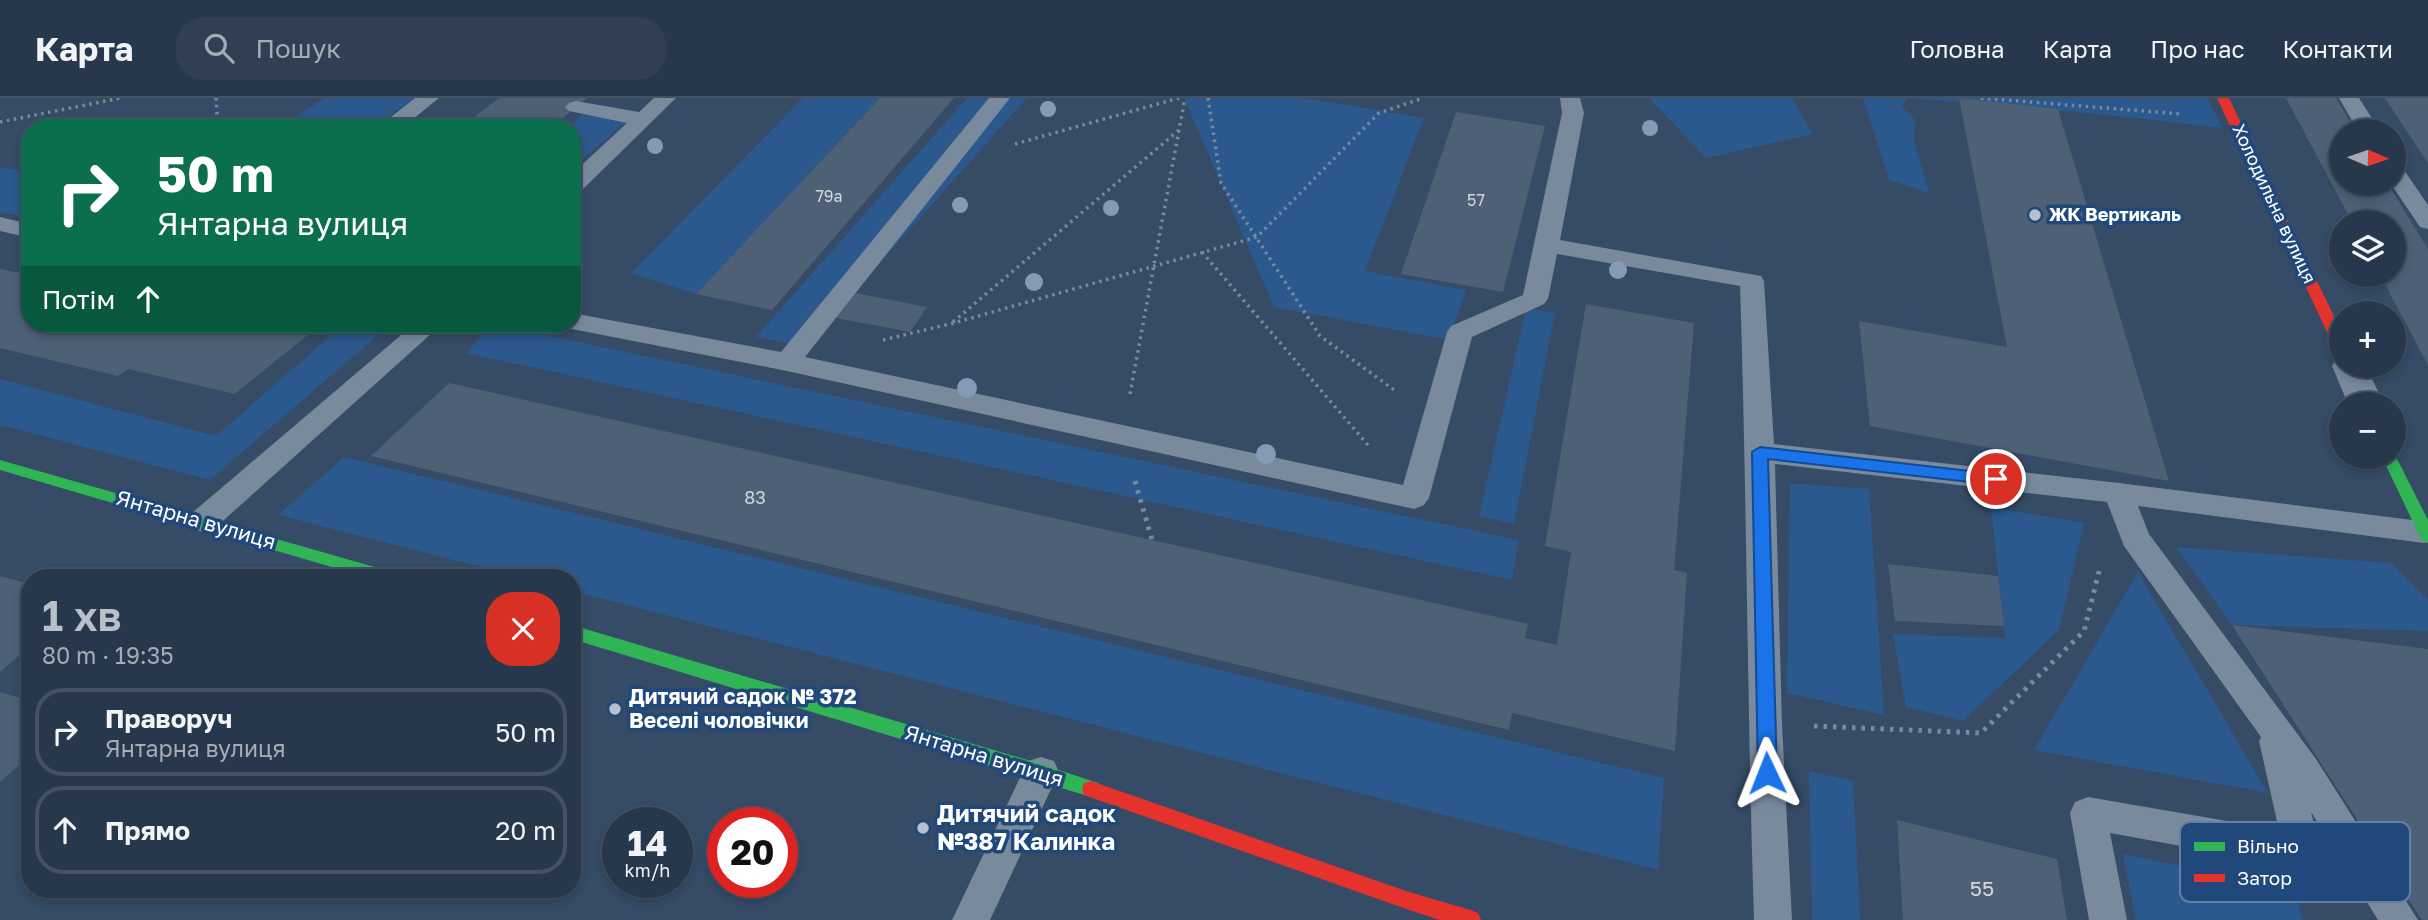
<!DOCTYPE html>
<html lang="uk">
<meta charset="utf-8">
<style>
body{margin:0;font-family:"Golos Text",sans-serif;background:#303f53;color:#f1f3f6;height:100vh;display:flex;flex-direction:column;font-size:26px;white-space:nowrap}
*{box-sizing:border-box;margin:0}
p{font-size:23px;color:#a5acb5}
.icon{flex:none;width:38px;height:38px;fill:none;stroke:currentColor;stroke-width:2;stroke-linecap:round;stroke-linejoin:round}
.map{position:relative;flex:1;overflow:hidden}
.side{position:absolute;left:21px;top:471px;width:560px;height:329px;display:flex;flex-direction:column;background:#28384c;border-radius:28px;box-shadow:0 4px 10px #0003,0 0 0 2px #445264}
.side>*{flex:none}
.top-card{position:absolute;left:21px;top:21px;width:560px;height:214px;border-radius:28px;box-shadow:0 4px 10px #0003,0 0 0 2px #445264;background:#0b6e4f;color:#fff;overflow:hidden}
.needle{width:46px;rotate:92deg}
.tools{position:absolute;left:2329px;top:21px;display:grid;gap:14px}
.tools a{display:grid;place-items:center;width:77px;height:77px;border-radius:50%;background:#28384c;box-shadow:0 4px 10px #0003,0 0 0 2px #445264;font-size:35px}
.speed{position:absolute;left:602px;top:709px;display:flex;gap:14px;font-size:35px;font-weight:700;text-align:center}
.speed>*{display:grid;place-content:center;width:91px;height:91px;border-radius:50%;background:#28384c;box-shadow:0 4px 10px #0003,0 0 0 2px #445264;line-height:1}
.speed small{font-size:18px;font-weight:400}
.speed .limit{border:10px solid #d22;background:#fff;color:#111}
.pin{position:absolute;display:grid;place-items:center;width:60px;height:60px;color:#fff;margin:-30px;border:4px solid #fff;border-radius:50%;box-shadow:0 2px 7px #0007}
.me{position:absolute;width:77px;margin:-38px;rotate:358deg;stroke-linejoin:round;filter:drop-shadow(0 0 5px #0008)}
.turn{display:flex;align-items:center;gap:24px;height:147px;padding:0 21px;font-size:32px}
.turn .icon{width:91px;height:91px;stroke-width:2.5}
.turn b{display:block;font-size:49px;line-height:60px}
.then{display:flex;align-items:center;height:66px;padding:0 21px;background:#0003;gap:14px;font-size:26px}
.round{display:grid;place-items:center;flex:none;width:74px;height:74px;border-radius:28px;background:#303f53}
.overview{display:flex;align-items:center;justify-content:space-between;height:119px;padding:0 21px}
h1{font-size:42px;font-weight:600;line-height:52px;color:#b8c0c9}
ul{padding:0;list-style:none}
li{display:flex;align-items:center;gap:21px;height:88px;margin:0 14px 10px;padding:0 7px;border:4px solid #445264;border-radius:28px}
li div{flex:1}
li b{display:block;font-size:26px}
li em{font-style:normal}
header{display:flex;align-items:center;gap:42px;box-sizing:border-box;height:98px;padding:0 35px;background:#28384c;border-bottom:2px solid #445264}
header strong{font-size:33px}
nav{display:flex;gap:38px;margin-inline-start:auto;font-size:24px}
.search{width:490px;height:63px;background:#303f53;display:flex;align-items:center;gap:18px;box-sizing:border-box;padding:0 24px;border-radius:28px;color:#a5acb5;font-size:26px}
.map>svg:first-child{display:block}
.green{fill:#2b588d}
.building{fill:#4e6076}
.lines{fill:none;stroke-linecap:round;stroke-linejoin:round}
.path-far1{stroke:#798a9d;stroke-width:3.5;stroke-dasharray:2.5 4.5;stroke-linecap:butt}
.path{stroke:#798a9d;stroke-width:5;stroke-dasharray:3.5 6;stroke-linecap:butt}
.lane{fill:#798a9d;fill-rule:evenodd}
.street{fill:#798a9d;fill-rule:evenodd}
.fast{fill:#30b455;fill-rule:evenodd}
.jam{fill:#e5322d;fill-rule:evenodd}
.tree{fill:#849ab5}
.route{fill:#1a73e8;stroke:#114b97;stroke-width:2}
.poi-dot{fill:#b8c0c9;stroke:#20487b;stroke-width:2.5}
.labels{text-anchor:middle;stroke-width:7;stroke-linejoin:round;paint-order:stroke}
.far-number-label{font-size:16px;fill:#d3d7dd}
.far-street-label{font-size:18px;fill:#fff;stroke:#20487b}
.far-poi-label{font-size:18px;font-weight:bold;fill:#fff;stroke:#20487b;text-anchor:start}
.number-label{font-size:18px;fill:#d3d7dd}
.street-label{font-size:21px;fill:#fff;stroke:#20487b}
.poi-label{font-size:21px;font-weight:bold;fill:#fff;stroke:#20487b;text-anchor:start}
.near-number-label{font-size:21px;fill:#d3d7dd}
.near-poi-label{font-size:24px;font-weight:bold;fill:#fff;stroke:#20487b;text-anchor:start}
.key{fill:#20487b;stroke:#637fa3;stroke-width:2}
.key-label{font-size:19px;fill:#fff}
</style>
<header>
<strong>Карта</strong>
<div class="search"><svg class="icon" aria-label="search" viewBox="0 0 24 24"><circle cx="10" cy="10" r="6"/><path d="M15 15l6 6"/></svg>Пошук</div>
<nav><a>Головна</a><a>Карта</a><a>Про нас</a><a>Контакти</a></nav>
</header>
<div class="map">
<svg width="2428" height="822" viewBox="0 0 2428 822">
<rect width="100%" height="100%" fill="#354b66"/>
<g class="green">
<path d="M324,0h90l-41,30h-93z"/>
<path d="M803,0h77l-184,196 -65,-21z"/>
<path d="M967,0h60l-221,248 -50,-9z"/>
<path d="M1184,0h120l120,20 -59,153 101,19 -17,50 -175,-33z"/>
<path d="M1649,0h143l21,36 -107,24z"/>
<path d="M1863,0h44l-5,9 13,13 -1,19 15,54 -40,-13z"/>
<path d="M1908,0h299l16,30 -126,-14z"/>
<path d="M584,15l43,8 -55,47v-40h-4z"/>
<path d="M0,69l30,6v45l-30,-6z"/>
<path d="M1526,210l29,5 -41,211 -35,-8z"/>
<path d="M344,226h47l-181,156 -210,-55v-46l216,57z"/>
<path d="M493,226l1026,216 -7,40 -1046,-227z"/>
<path d="M344,359l1320,321 -6,92 -1086,-279v-13l-52,-1 -242,-62z"/>
<path d="M1790,385l79,6 15,226 -97,-22z"/>
<path d="M1991,409l93,16 -25,107 -96,91 -57,-14 -13,-73 112,4z"/>
<path d="M2176,449l215,16 37,37v31l-196,-6z"/>
<path d="M2138,474l130,221 -234,-43z"/>
<path d="M1809,673l44,10 7,139h-48z"/>
<path d="M2123,756l171,35 9,31h-167z"/>
</g>
<g class="building">
<path d="M499,0h88l-36,30h-91z"/>
<path d="M880,0h74l-182,212 -76,-16z"/>
<path d="M1959,0l99,11 111,372 -299,-55 -11,-105 148,26z"/>
<path d="M2286,0h50l20,33h-14v53h46l40,65v116l-48,-90h14v-53h-42z"/>
<path d="M2385,0h43v65l-8,-12z"/>
<path d="M1456,14l89,14 -42,166 -102,-18z"/>
<path d="M0,171l30,6v49h162l28,6 8,-6h93l-86,70 -107,-25 -10,7 -118,-28z"/>
<path d="M856,195l71,14 -17,25 -74,-14z"/>
<path d="M1586,206l108,19 -20,247 13,3 -12,178 -163,-38 -3,17 -1138,-274 78,-73 1079,241 -3,14 32,7 14,-93 -26,-6z"/>
<path d="M1888,466l110,12 6,50 -109,-5z"/>
<path d="M0,478l30,8v62l-30,26z"/>
<path d="M2232,527l196,24v271h-6z"/>
<path d="M0,594l30,9v54l-30,27z"/>
<path d="M1897,722l160,39 10,61h-164z"/>
</g>
<g class="lines">
<g class="path-far1">
<path d="M216,0l2,30"/>
<path d="M1208,0l13,85 99,153 77,56"/>
<path d="M1981,0l200,16"/>
<path d="M0,24l121,-24"/>
<path d="M1015,46l164,-46"/>
<path d="M1202,154l166,193"/>
<path d="M953,224l226,-192"/>
<path d="M883,242l67,-16 307,-87 122,-124 44,-15"/>
<path d="M1130,296l55,-296"/>
</g>
<g class="path">
<path d="M1135,383l17,59"/>
<path d="M1814,628l167,7 103,-102 16,-63"/>
</g>
<g class="lane">
<path d="M415,0h24l-37,30h-25z"/>
<path d="M654,0h22l-96,94 -8,2v-20l55,-51 -58,-12 -4,-4 4,-4 7,-2 63,11z"/>
<path d="M989,0h21l-205,259 598,128 44,-153 4,-6 72,-31 39,-182 -2,-15h20l4,15 -24,127 201,36 3,5 10,163 345,39 309,39v20l-4,1 -286,-37 11,28 167,225 102,161h-40l-67,-108 10,39 -6,12 -13,5 -192,-35 17,87h-38l-19,-107 5,-11 13,-5 191,33 -20,-89 2,-4 -137,-191 -17,-44 -332,-38 7,260 10,196h-38c-7,-211 -7,-423 -14,-634l-183,-32 -9,45 -4,5 -72,33 -43,161 -5,7 -10,4 -627,-138 -215,-42 -11,-5h11v-11l209,39z"/>
<path d="M2339,0h20l21,33h-22z"/>
<path d="M2394,67l8,2 26,38v24l-8,-2 -29,-43h3z"/>
<path d="M0,119l30,7v14l-30,-7z"/>
<path d="M414,226h28l-228,205 -11,3 -11,-3 -4,-8 4,-8z"/>
<path d="M1041,659l13,4 5,11 -69,148h-38l76,-159z"/>
</g>
<path class="street" d="M2342,259v9h24l18,38h-36l-16,-38 5,-8z"/>
<g class="fast">
<path d="M2394,355l34,67v23l-6,-2 -2,-4 -38,-80h12z"/>
<path d="M0,362l392,112 8,6h-31l-369,-108z"/>
<path d="M572,527l469,139 57,19 2,6 -2,6 -7,2 -519,-158z"/>
</g>
<g class="jam">
<path d="M2217,0h12l113,235v20l-7,-4z"/>
<path d="M1091,683l318,111 62,18 7,3 3,7h-41l-31,-10 -325,-115 -2,-6 2,-6z"/>
</g>
</g>
<g class="tree">
<circle cx="1048" cy="11" r="8"/>
<circle cx="1650" cy="30" r="8"/>
<circle cx="655" cy="48" r="8"/>
<circle cx="960" cy="107" r="8"/>
<circle cx="1111" cy="110" r="8"/>
<circle cx="1618" cy="172" r="9"/>
<circle cx="1034" cy="184" r="9"/>
<circle cx="967" cy="290" r="10"/>
<circle cx="1266" cy="356" r="10"/>
</g>
<path class="route" d="M1760,349l236,27 8,5 -8,6 -228,-26 9,314 -3,6 -7,2 -6,-2 -3,-6 -6,-321z"/>
<g class="poi-dot">
<circle cx="2035" cy="117" r="7"/>
<circle cx="615" cy="611" r="7"/>
<circle cx="923" cy="730" r="7"/>
</g>
<g class="labels">
<g class="far-number-label">
<text x="829" y="104">79а</text>
<text x="1476" y="108">57</text>
</g>
<g class="far-street-label">
<text transform="translate(2274 106) rotate(65)" y="6">Холодильна вулиця</text>
</g>
<g class="far-poi-label">
<text x="2049" y="123">ЖК Вертикаль</text>
</g>
<g class="number-label">
<text x="755" y="406">83</text>
</g>
<g class="street-label">
<text transform="translate(196 422) rotate(16)" y="7">Янтарна вулиця</text>
<text transform="translate(984 658) rotate(17)" y="7">Янтарна вулиця</text>
</g>
<g class="poi-label">
<text x="629" y="606">Дитячий садок № 372<tspan x="629" dy="24">Веселі чоловічки</tspan></text>
</g>
<g class="near-number-label">
<text x="1982" y="798">55</text>
</g>
<g class="near-poi-label">
<text x="937" y="724">Дитячий садок<tspan x="937" dy="28">№387 Калинка</tspan></text>
</g>
</g>
<rect x="2180" y="724" width="230" height="80" rx="10" class="key"/>
<rect x="2194" y="744" width="31" height="9" fill="#30b455"/>
<rect x="2194" y="776" width="31" height="8" fill="#e5322d"/>
<g class="key-label">
<text x="2237" y="755">Вільно</text>
<text x="2237" y="787">Затор</text>
</g>
</svg>
<div class="tools">
<a><svg class="needle" viewBox="-14 -14 28 28"><path d="M0-13l5 13h-10z" fill="#e53935"/><path d="M0 13l5-13h-10z" fill="#a5acb5"/></svg></a>
<a><svg class="icon" aria-label="layers" viewBox="0 0 24 24"><path d="M12 4l9 5-9 5-9-5zM3 14l9 5 9-5"/></svg></a>
<a>+</a>
<a>−</a>
</div>
<div class="speed"><div>14<small>km/h</small></div><div class="limit">20</div></div>
<div class="pin" style="left:1996px;top:381px;background:#d93025"><svg class="icon" aria-label="arrive" viewBox="0 0 24 24"><path d="M6 21V4h12l-3 4 3 4H6"/></svg></div>
<svg class="me" style="left:1767px;top:675px" viewBox="-20 -20 40 40"><path d="M0-17L14 15 0 8-14 15z" fill="#1a73e8" stroke="#fff" stroke-width="4"/></svg>
<div class="top-card">
<div class="turn"><svg class="icon" aria-label="right" viewBox="0 0 24 24"><path d="M7 20v-9h11M14 6l5 5-5 5"/></svg><div><b>50 m</b>Янтарна вулиця</div></div>
<div class="then">Потім<svg class="icon" aria-label="ahead" viewBox="0 0 24 24"><path d="M12 20V5M6 11l6-6 6 6"/></svg></div>
</div>
<section class="side">
<div class="overview"><div><h1>1 хв</h1><p>80 m · 19:35</p></div><a class="round" style="background:#d93025;color:#fff"><svg class="icon" aria-label="close" viewBox="0 0 24 24"><path d="M6 6l12 12M18 6L6 18"/></svg></a></div>
<ul>
<li><svg class="icon" aria-label="right" viewBox="0 0 24 24"><path d="M7 20v-9h11M14 6l5 5-5 5"/></svg><div><b>Праворуч</b><p>Янтарна вулиця</p></div><em>50 m</em></li>
<li><svg class="icon" aria-label="ahead" viewBox="0 0 24 24"><path d="M12 20V5M6 11l6-6 6 6"/></svg><div><b>Прямо</b></div><em>20 m</em></li>
</ul>
</section>
</div>
